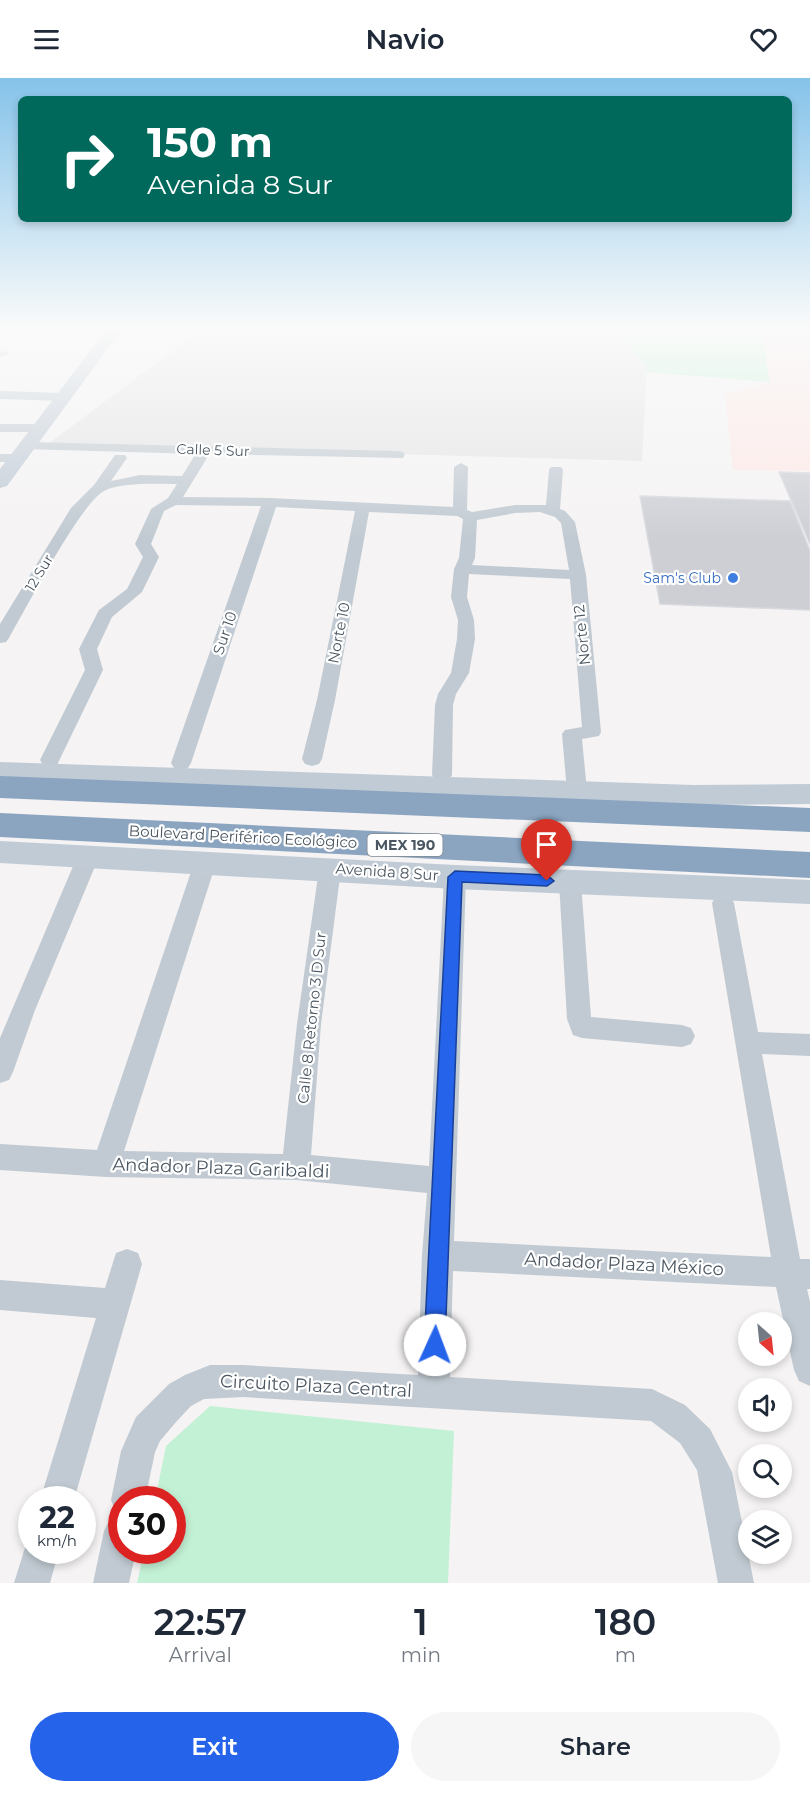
<!DOCTYPE html>
<meta charset="utf-8">
<style>
body{margin:0;font-family:Montserrat,sans-serif;background:#f6f6f7;color:#1f2937;height:100vh;display:flex;flex-direction:column;font-size:22px;white-space:nowrap}
*{box-sizing:border-box;margin:0}
p{font-size:20px;color:#747a83}
.icon{flex:none;width:33px;height:33px;fill:none;stroke:currentColor;stroke-width:2;stroke-linecap:round;stroke-linejoin:round}
.map{position:relative;height:1505px;overflow:hidden}
.drawer{display:flex;flex-direction:column;background:#fff;flex:1}
.drawer>*{flex:none}
.top-card{position:absolute;left:18px;top:18px;width:774px;height:126px;border-radius:9px;box-shadow:0 3px 9px #0003;background:#00695c;color:#fff;overflow:hidden}
.needle{width:39px;rotate:153deg}
.controls{position:absolute;left:738px;top:1234px;display:grid;gap:12px}
.controls a{display:grid;place-items:center;width:54px;height:54px;border-radius:50%;background:#fff;box-shadow:0 3px 9px #0003;font-size:30px}
.speed{position:absolute;left:18px;top:1408px;display:flex;gap:12px;font-size:30px;font-weight:700;text-align:center}
.speed>*{display:grid;place-content:center;width:78px;height:78px;border-radius:50%;background:#fff;box-shadow:0 3px 9px #0003;line-height:1}
.speed small{font-size:15px;font-weight:400}
.speed .limit{border:9px solid #d22;background:#fff;color:#111}
.pin{position:absolute;display:grid;place-items:center;width:51px;height:51px;color:#fff;margin:-62px -26px;border-radius:50% 50% 50% 0;rotate:-45deg;box-shadow:0 0 6px #0007}
.pin .icon{rotate:45deg}
.me{position:absolute;width:66px;margin:-33px;rotate:2deg;stroke-linejoin:round;filter:drop-shadow(0 0 4px #0008)}
.turn{display:flex;align-items:center;gap:21px;height:126px;padding:0 30px;font-size:27px}
.turn .icon{width:78px;height:78px;stroke-width:2.5}
.turn b{display:block;font-size:42px;line-height:51px}
.eta{display:flex;justify-content:space-evenly;align-items:center;height:102px;text-align:center}
.eta b{font-size:36px;font-weight:600;line-height:42px}
.cta{display:flex;gap:12px;margin-top:auto;padding:12px 30px}
.cta a{flex:1;height:69px;border-radius:36px;background:#2563eb;color:#fff;font-size:24px;font-weight:600;line-height:69px;text-align:center}
.cta a+a{background:#f6f6f7;color:#1f2937}
header{display:flex;justify-content:space-between;align-items:center;height:78px;padding:0 30px;background:#fff;font-size:27px;font-weight:600}
.map>svg:first-child{display:block}
.education{fill:#e6e4e5}
.medical{fill:#fce8e6}
.green{fill:#c3f1d5}
.building{fill:#cdcfd5;stroke:#d7d9de;stroke-width:1.5}
.lines{fill:none;stroke-linecap:round;stroke-linejoin:round}
.street{fill:#c1cad2;fill-rule:evenodd}
.secondary{fill:#c1cbd6;fill-rule:evenodd}
.highway{fill:#8ba5c1;fill-rule:evenodd}
.route{fill:#2563eb;stroke:#184099;stroke-width:1.5}
.shop-dot{fill:#3f7fe0;stroke:#fff;stroke-width:2}
.labels{text-anchor:middle;stroke-width:4.5;stroke-linejoin:round;paint-order:stroke}
.far-street-label{font-size:14px;fill:#4a5661;stroke:#fff}
.far-shop-label{font-size:14px;fill:#366cbe;stroke:#fff;text-anchor:end}
.shield{fill:#fff;stroke:#808990;stroke-width:1.5}
.shield-label{font-size:14px;font-weight:bold;fill:#4a5661}
.street-label{font-size:15px;fill:#4a5661;stroke:#fff}
.near-street-label{font-size:18px;fill:#4a5661;stroke:#fff}
</style>
<header><svg class="icon" aria-label="menu" viewBox="0 0 24 24"><path d="M4 6h16M4 12h16M4 18h16"/></svg>Navio<svg class="icon" aria-label="heart" viewBox="0 0 24 24"><path d="M12 20l-8-8c-3-5 5-10 8-4 3-6 11-1 8 4z"/></svg></header>
<div class="map">
<svg width="810" height="1505" viewBox="0 0 810 1505">
<rect width="100%" height="100%" fill="#f5f3f3"/>
<path class="education" d="M202,251h412l33,37 -5,95 -594,-17z"/>
<path class="medical" d="M761,251h49v142l-77,-1 -8,-76 45,-12z"/>
<g class="green">
<path d="M614,251h147l9,53 -124,-10v-6z"/>
<path d="M210,1328l244,25 -6,152h-311l7,-32h28v-51h-17l11,-54z"/>
</g>
<g class="building">
<path d="M779,394l31,1v71z"/>
<path d="M640,418l150,5 20,50v59l-150,-6z"/>
</g>
<g class="lines">
<g class="street">
<path d="M0,273l7,1 2,2 -9,3z"/>
<path d="M0,313l64,2 6,4 -6,4 -64,-2z"/>
<path d="M0,346h42l6,4 -6,4h-42z"/>
<path d="M29,364l369,9 5,1 2,3 -2,3 -202,-4 6,4 -24,39 87,1 183,9 1,-40 7,-4 7,4 -1,43 5,2 43,-7h31l3,-35 2,-3h10l2,3 -3,39 5,2 10,11 11,53 15,157 -2,4 -17,3 5,52 -3,5 -7,2 -7,-2 -3,-5 -5,-57 3,-4 17,-3 -12,-148 -101,-5 -2,23 7,23 1,19 -6,34 -13,21 -3,11 -1,70 -3,5 -7,2 -7,-2 -3,-5 3,-70 3,-11 13,-21 6,-34 1,-19 -7,-23 3,-28 5,-11 4,-39 -6,-3 -88,-4 -34,188 -13,59 -3,5 -7,2 -7,-2 -3,-5 15,-59 38,-189 -79,-4 -85,256 -3,5 -7,2 -7,-2 -3,-5 90,-257 -85,-1 -12,6 -13,33 8,13 -17,35 -30,25 -15,32 6,21 -46,95 -7,2 -7,-2 -3,-5 45,-90 -6,-21 20,-39 28,-21 16,-32 -8,-13 16,-35 17,-11 9,-14c-20,0 -56,-2 -73,7 -24,13 -78,118 -95,147l-3,4 -6,1v-19l71,-116 23,-23 21,-30h10l2,3 -16,23 29,-6 42,1 13,-21 4,-1 -175,-5 -2,-3 2,-3zM540,434l15,5 6,6 8,47 -97,-5 3,-7 2,-38 38,-7z"/>
<path d="M0,376h19l7,4 -7,4h-19z"/>
<path d="M205,777l8,2 3,6 -92,288 159,3 14,-130 22,-155 3,-6 8,-2 8,2 3,6 -20,155 -10,131 118,11 15,-289 3,-6 8,-2 8,2 3,6 -12,364 317,16 -59,-354 3,-6 8,-3 8,3 3,6 24,129 52,2v22l-48,-2 38,205h10v30h-3l3,13v84l-11,-5 -5,-11 -18,-83 -323,-16 -3,106 202,12 33,16 25,24 22,43 22,111h-36l-21,-113 -17,-27 -29,-22 -408,-24 -39,2 -13,7 -15,16 -16,19 -5,11 -10,48h-23v51h14l-7,32h-36l11,-52 6,-12 10,-5 -4,-2 -5,-12 10,-49 15,-34 33,-33 16,-9 25,-10h33l175,10 4,-120 5,-62 -131,-13 -190,-3 -106,-7v-26l97,6 97,-287 3,-6z"/>
<path d="M85,778l8,2 3,6 -61,146 -22,62 -4,8 -9,3v-45l74,-174 3,-6z"/>
<path d="M570,796l8,2 3,6 10,135 91,8 9,3 4,8 -4,8 -9,3 -100,-9 -9,-3 -6,-16 -8,-137 3,-6z"/>
<path d="M127,1171l11,4 4,11 -68,236h-34l56,-182 -96,-8v-30l105,8 11,-35z"/>
<path d="M32,1459v14h27l-9,32h-36l14,-45z"/>
</g>
<g class="secondary">
<path d="M107,251h15l-115,157 -7,2v-19z"/>
<path d="M0,684l693,23 117,-1v20l-117,1 -693,-23z"/>
<path d="M0,763l455,24 355,15v24l-355,-15 -455,-26z"/>
</g>
<g class="highway">
<path d="M0,698l810,32v24l-810,-34z"/>
<path d="M0,735l810,39v26l-810,-41z"/>
</g>
</g>
<linearGradient id="sky" x2="0" y2="1"><stop stop-color="#85c3ea"/><stop offset="0.54" stop-color="#fafafa"/><stop offset="1" stop-color="#fafafa" stop-opacity="0"/></linearGradient>
<rect width="810" height="462" fill="url(#sky)"/>
<path class="route" d="M455,793l92,4 7,6 -7,5 -85,-4 -17,463 -3,7 -7,3 -8,-3 -3,-7 24,-468z"/>
<circle class="shop-dot" cx="733" cy="500" r="6"/>
<g class="labels">
<g class="far-street-label">
<text transform="translate(213 372) rotate(2)" y="5">Calle 5 Sur</text>
<text transform="translate(39 495) rotate(-59)" y="5">12 Sur</text>
</g>
<g class="far-shop-label">
<text x="721" y="505">Sam's Club</text>
</g>
<rect class="shield" x="367.5" y="756" width="75" height="22" rx="4.5"/>
<g class="shield-label">
<text x="405" y="772">MEX 190</text>
</g>
<g class="street-label">
<text transform="translate(225 555) rotate(-71)" y="5">Sur 10</text>
<text transform="translate(339 555) rotate(-79)" y="5">Norte 10</text>
<text transform="translate(582 557) rotate(-96)" y="5">Norte 12</text>
<text transform="translate(243 759) rotate(3)" y="5">Boulevard Periférico Ecológico</text>
<text transform="translate(387 794) rotate(4)" y="5">Avenida 8 Sur</text>
<text transform="translate(312 940) rotate(-84)" y="5">Calle 8 Retorno 3 D Sur</text>
</g>
<g class="near-street-label">
<text transform="translate(221 1090) rotate(2)" y="6">Andador Plaza Garibaldi</text>
<text transform="translate(624 1186) rotate(3)" y="6">Andador Plaza México</text>
<text transform="translate(316 1308) rotate(3)" y="6">Circuito Plaza Central</text>
</g>
</g>
</svg>
<div class="controls">
<a><svg class="needle" viewBox="-14 -14 28 28"><path d="M0-13l5 13h-10z" fill="#e53935"/><path d="M0 13l5-13h-10z" fill="#747a83"/></svg></a>
<a><svg class="icon" aria-label="sound" viewBox="0 0 24 24"><path d="M4 9h4l5-4v14l-5-4H4zM17 9q2 3 0 6"/></svg></a>
<a><svg class="icon" aria-label="search" viewBox="0 0 24 24"><circle cx="10" cy="10" r="6"/><path d="M15 15l6 6"/></svg></a>
<a><svg class="icon" aria-label="layers" viewBox="0 0 24 24"><path d="M12 4l9 5-9 5-9-5zM3 14l9 5 9-5"/></svg></a>
</div>
<div class="speed"><div>22<small>km/h</small></div><div class="limit">30</div></div>
<div class="pin" style="left:547px;top:803px;background:#d93025"><svg class="icon" aria-label="arrive" viewBox="0 0 24 24"><path d="M6 21V4h12l-3 4 3 4H6"/></svg></div>
<svg class="me" style="left:435px;top:1267px" viewBox="-20 -20 40 40"><circle r="19" fill="#fff"/><path d="M0-13L10 11 0 6-10 11z" fill="#2563eb"/></svg>
<div class="top-card">
<div class="turn"><svg class="icon" aria-label="right" viewBox="0 0 24 24"><path d="M7 20v-9h11M14 6l5 5-5 5"/></svg><div><b>150 m</b>Avenida 8 Sur</div></div>
</div>
</div>
<section class="drawer">
<div class="eta">
<div><b>22:57</b><p>Arrival</p></div>
<div><b>1</b><p>min</p></div>
<div><b>180</b><p>m</p></div>
</div>
<div class="cta"><a>Exit</a><a>Share</a></div>
</section>
